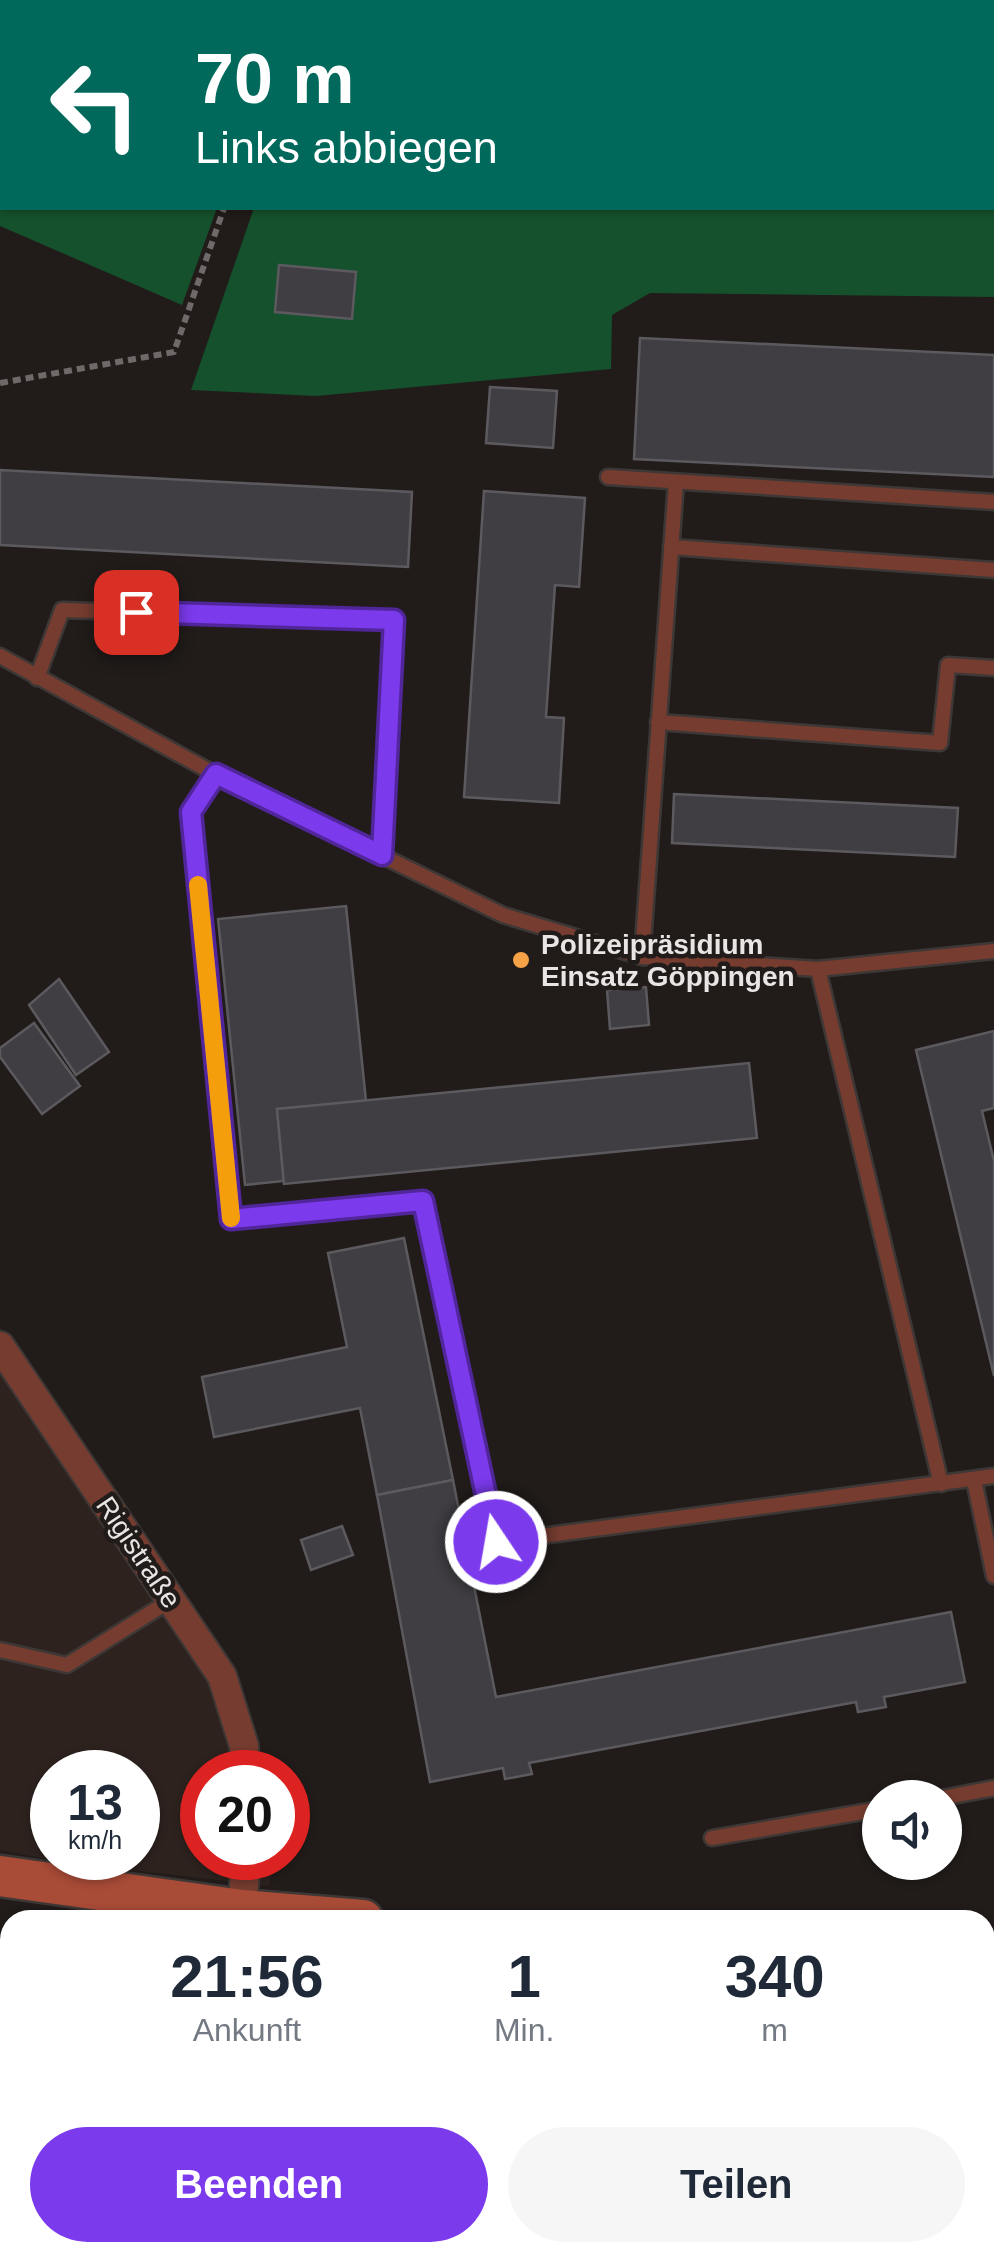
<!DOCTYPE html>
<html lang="de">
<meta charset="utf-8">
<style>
body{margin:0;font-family:Arial,sans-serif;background:#f6f6f7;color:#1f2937;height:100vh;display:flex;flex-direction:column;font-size:38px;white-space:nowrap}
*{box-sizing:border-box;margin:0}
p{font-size:32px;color:#747a83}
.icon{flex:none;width:55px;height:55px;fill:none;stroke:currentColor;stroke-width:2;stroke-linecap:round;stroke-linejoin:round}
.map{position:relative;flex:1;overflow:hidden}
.details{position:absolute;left:0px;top:1910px;width:995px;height:352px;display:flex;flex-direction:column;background:#fff;border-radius:30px 30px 0 0;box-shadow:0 2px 8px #0004}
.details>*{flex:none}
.banner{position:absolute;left:0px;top:0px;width:995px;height:210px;box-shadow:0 2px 8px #0004;background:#00695c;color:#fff;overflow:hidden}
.controls{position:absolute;left:862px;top:1780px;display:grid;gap:20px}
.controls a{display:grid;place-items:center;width:100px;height:100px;border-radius:50%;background:#fff;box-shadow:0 2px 8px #0004;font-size:50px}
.speed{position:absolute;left:30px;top:1750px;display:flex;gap:20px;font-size:50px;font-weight:700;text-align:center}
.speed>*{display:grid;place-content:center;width:130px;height:130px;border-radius:50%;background:#fff;box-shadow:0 2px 8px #0004;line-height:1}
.speed small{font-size:25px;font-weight:400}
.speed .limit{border:15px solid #d22;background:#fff;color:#111}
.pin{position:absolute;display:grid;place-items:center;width:85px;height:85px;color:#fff;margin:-42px;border-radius:20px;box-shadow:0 5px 15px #0006}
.me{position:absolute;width:110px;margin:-55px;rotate:348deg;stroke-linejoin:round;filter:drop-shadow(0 0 8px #0008)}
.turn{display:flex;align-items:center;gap:35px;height:210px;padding:0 30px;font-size:45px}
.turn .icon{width:130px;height:130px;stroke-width:2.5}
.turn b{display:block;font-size:70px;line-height:85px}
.eta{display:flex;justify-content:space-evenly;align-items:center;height:170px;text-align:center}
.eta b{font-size:60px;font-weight:800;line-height:70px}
.button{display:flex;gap:20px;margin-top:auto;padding:20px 30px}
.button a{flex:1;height:115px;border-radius:60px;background:#7c3aed;color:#fff;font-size:40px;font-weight:800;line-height:115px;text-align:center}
.button a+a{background:#f6f6f7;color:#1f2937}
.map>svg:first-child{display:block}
.built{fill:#2d221e;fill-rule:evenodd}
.green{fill:#15512c}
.building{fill:#403e43;stroke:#5c5a5f;stroke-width:2.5}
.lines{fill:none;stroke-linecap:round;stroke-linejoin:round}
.service-casing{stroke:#3d3836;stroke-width:19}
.minor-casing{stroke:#3d3836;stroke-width:32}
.secondary-casing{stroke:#3d3836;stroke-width:45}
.trunk-casing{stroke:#3d3836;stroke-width:52}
.path{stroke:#6f6a69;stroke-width:6;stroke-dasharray:8 5;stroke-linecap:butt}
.service{stroke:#763c30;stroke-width:14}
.minor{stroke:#763c30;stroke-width:28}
.secondary{stroke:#a84b37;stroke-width:40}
.trunk{stroke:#e05a3e;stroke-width:48}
.route-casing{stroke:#51269a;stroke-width:25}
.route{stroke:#7c3aed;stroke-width:18}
.slow{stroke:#f59e0b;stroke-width:18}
.poi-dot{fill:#f6a247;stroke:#211c1a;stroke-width:4}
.labels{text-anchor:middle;stroke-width:9;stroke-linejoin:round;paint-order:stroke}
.poi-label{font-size:28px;font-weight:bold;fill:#e9e5e4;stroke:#211c1a;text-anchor:start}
.street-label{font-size:28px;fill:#e9e5e4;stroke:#211c1a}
</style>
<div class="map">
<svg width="994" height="2261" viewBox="0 0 994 2261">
<rect width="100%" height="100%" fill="#211c1a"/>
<path class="built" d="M0,1327l241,360 18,57 4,28h-61v86h67l1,28 -208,-24 -62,-12zM52,1772h86v86h-86z"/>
<g class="green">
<path d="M0,0h291l-289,2v206h215l-35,97 -182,-79z"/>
<path d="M323,0h671v297l-344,-4 -38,22 -1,54 -295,27 -125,-6 63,-182h738v-206z"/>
</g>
<g class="building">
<path d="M279,265l77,7 -4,47 -77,-7z"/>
<path d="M640,338l354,17v122l-360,-18z"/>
<path d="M490,387l67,4 -4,57 -67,-5z"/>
<path d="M0,470l412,22 -4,75 -408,-22z"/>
<path d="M484,491l101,7 -6,89 -24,-2 -9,132 18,1 -5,85 -95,-6z"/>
<path d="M674,794l284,14 -3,49 -283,-14z"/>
<path d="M346,906l20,195 -89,8 7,72 -39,4 -27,-266z"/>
<path d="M59,979l50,73 -33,23 -47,-70z"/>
<path d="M646,987l3,38 -39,4 -3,-39z"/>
<path d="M34,1023l46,63 -38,28 -42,-57v-9z"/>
<path d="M994,1031v77l-12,3 12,50v215l-78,-326z"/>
<path d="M749,1063l8,75 -473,46 -7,-75z"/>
<path d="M404,1238l49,242 -76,15 -17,-87 -146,29 -12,-60 145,-30 -19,-94z"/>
<path d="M453,1480l43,217 455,-85 14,70 -81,15 2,10 -28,5 -2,-10 -327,61 3,11 -27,5 -2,-11 -73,14 -53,-287z"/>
<path d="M342,1526l11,29 -42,15 -10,-30z"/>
</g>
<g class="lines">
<g class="service-casing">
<g id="service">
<path d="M608,477l386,25"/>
<path d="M671,547l323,23"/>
<path d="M0,656l215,118 288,141 139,42 176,12"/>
<path d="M37,678l25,-68 332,10 -12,235"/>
<path d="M658,722l282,21 8,-78 46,3"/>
<path d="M215,774l-24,38 40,407 192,-18 73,341 498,-66"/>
<path d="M642,957l34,-475"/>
<path d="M974,1480l20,96"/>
<path d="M941,1484l-123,-515 176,-18"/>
<path d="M0,1650l67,15 104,-65"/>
<path d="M942,1798l52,-10"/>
<path d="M712,1838l168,-29"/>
</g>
</g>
<g class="minor-casing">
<g id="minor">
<path d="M0,1346l222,330 22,70 1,26"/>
<path d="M242,1910l4,-52"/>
<path d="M0,2170l10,1"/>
<path d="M985,2235l9,1"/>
<path d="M773,2261l1,-9"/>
</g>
</g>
<g class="secondary-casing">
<g id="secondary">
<path d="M0,1876l242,34 121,10"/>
<path d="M985,1973l9,1"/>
</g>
</g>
<g class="trunk-casing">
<g id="trunk">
<path d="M0,2008l10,1"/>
<path d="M0,2076l10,1"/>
<path d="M985,2077l9,1"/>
<path d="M985,2138h9"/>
</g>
</g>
<g class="path">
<path d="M295,2l1,-2"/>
<path d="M0,383l174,-31 50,-144"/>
</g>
<use href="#service" class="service"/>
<use href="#minor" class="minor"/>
<use href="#secondary" class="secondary"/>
<use href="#trunk" class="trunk"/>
</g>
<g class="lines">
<g class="route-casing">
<path id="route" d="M136,612l258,8 -12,235 -166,-81 -25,38 40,407 192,-18 73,341"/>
</g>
<use href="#route" class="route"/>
<path class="slow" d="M198,885l33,333"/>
</g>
<circle class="poi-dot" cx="521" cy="960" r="10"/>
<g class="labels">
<g class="poi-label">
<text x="541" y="954">Polizeipräsidium<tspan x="541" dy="32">Einsatz Göppingen</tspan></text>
</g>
<g class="street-label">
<text transform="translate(139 1552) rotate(56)" y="10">Rigistraße</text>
</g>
</g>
</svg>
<div class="controls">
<a><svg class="icon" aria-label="sound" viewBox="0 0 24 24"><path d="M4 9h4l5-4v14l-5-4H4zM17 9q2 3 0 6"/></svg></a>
</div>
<div class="speed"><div>13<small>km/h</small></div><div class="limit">20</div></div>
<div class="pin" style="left:136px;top:612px;background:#d93025"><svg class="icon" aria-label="arrive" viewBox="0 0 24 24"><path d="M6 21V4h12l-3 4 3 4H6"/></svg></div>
<svg class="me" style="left:496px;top:1542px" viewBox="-20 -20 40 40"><circle r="17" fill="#7c3aed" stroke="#fff" stroke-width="3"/><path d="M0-11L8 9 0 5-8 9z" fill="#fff"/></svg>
<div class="banner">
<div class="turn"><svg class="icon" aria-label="left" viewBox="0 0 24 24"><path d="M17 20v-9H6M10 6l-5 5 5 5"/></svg><div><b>70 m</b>Links abbiegen</div></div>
</div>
<section class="details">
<div class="eta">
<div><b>21:56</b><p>Ankunft</p></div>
<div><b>1</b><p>Min.</p></div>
<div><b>340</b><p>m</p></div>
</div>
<div class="button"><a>Beenden</a><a>Teilen</a></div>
</section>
</div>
